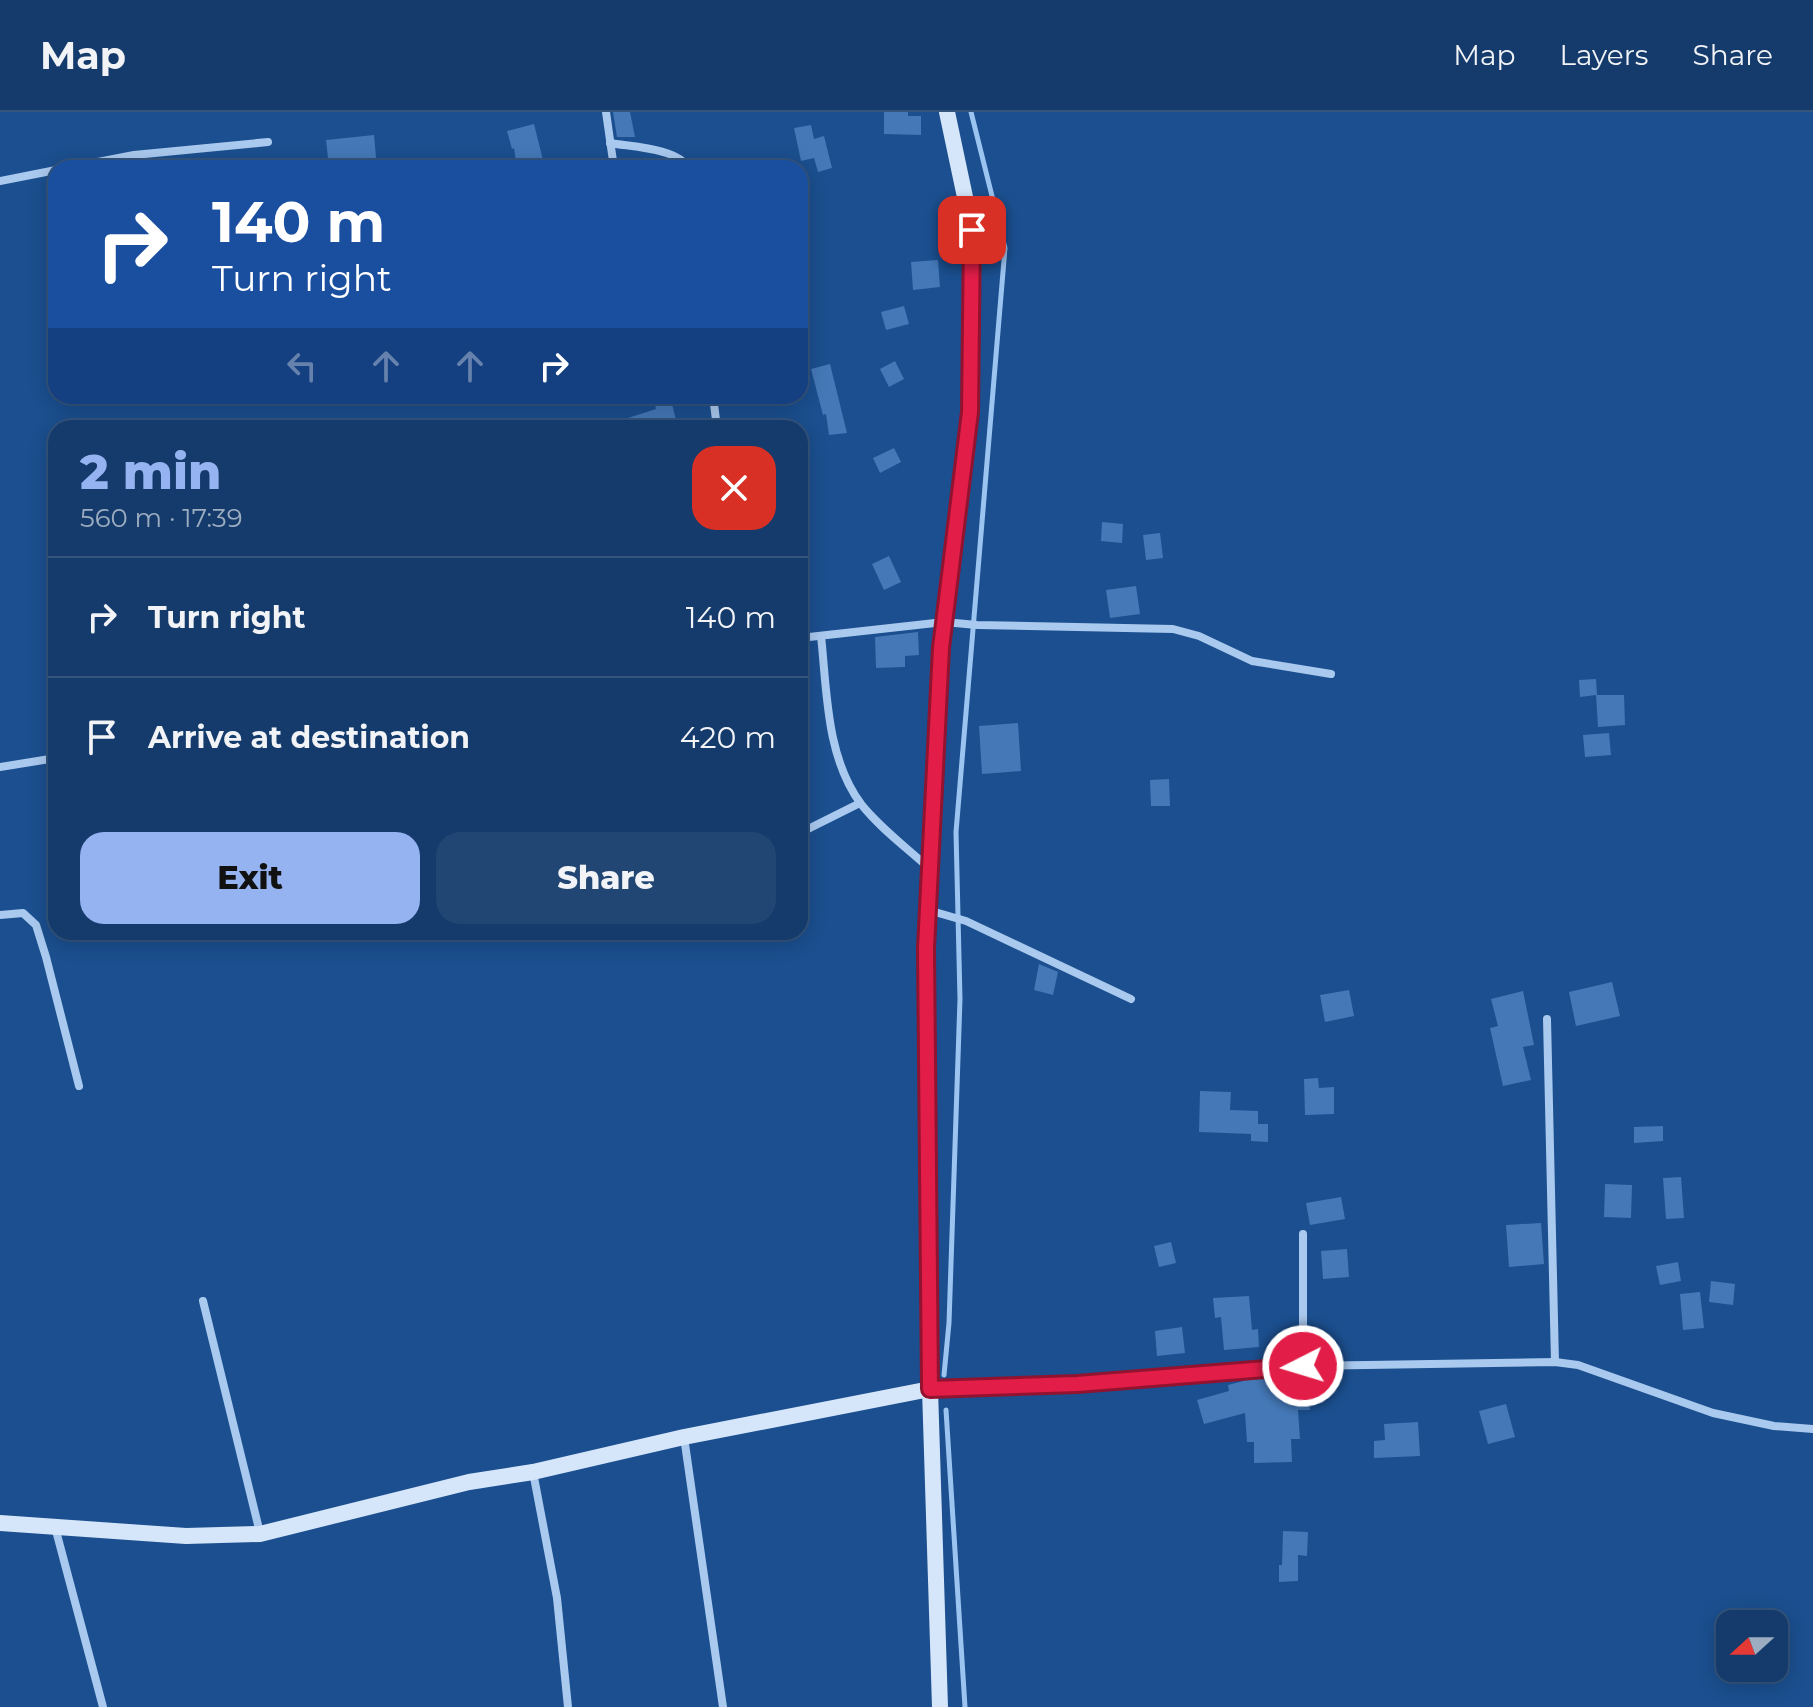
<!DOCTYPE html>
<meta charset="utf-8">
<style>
body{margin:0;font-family:Montserrat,sans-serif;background:#214673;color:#f1f3f6;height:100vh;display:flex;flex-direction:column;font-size:30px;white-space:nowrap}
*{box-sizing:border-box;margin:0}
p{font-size:26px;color:#9dadc1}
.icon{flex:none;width:44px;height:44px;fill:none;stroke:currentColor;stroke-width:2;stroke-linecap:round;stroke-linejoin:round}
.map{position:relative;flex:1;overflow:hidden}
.sheet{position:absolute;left:48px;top:308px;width:760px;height:520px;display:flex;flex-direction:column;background:#143b6b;border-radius:24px;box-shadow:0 4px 20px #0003,0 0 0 2px #33557e}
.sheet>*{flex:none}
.top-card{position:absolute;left:48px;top:48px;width:760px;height:244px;border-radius:24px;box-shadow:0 4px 20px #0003,0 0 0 2px #33557e;background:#1a4fa0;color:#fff;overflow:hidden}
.needle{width:52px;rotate:249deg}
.controls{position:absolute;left:1716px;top:1498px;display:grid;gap:16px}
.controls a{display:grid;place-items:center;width:72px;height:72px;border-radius:16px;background:#143b6b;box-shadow:0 4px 20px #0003,0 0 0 2px #33557e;font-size:40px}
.pin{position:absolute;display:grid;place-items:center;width:68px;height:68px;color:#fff;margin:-34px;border-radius:16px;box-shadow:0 4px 12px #0006}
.me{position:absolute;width:88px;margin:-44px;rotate:265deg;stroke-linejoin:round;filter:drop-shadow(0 0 6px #0008)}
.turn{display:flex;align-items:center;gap:28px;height:168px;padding:0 32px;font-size:36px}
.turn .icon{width:104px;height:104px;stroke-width:2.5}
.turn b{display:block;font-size:56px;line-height:68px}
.lanes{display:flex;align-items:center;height:76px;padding:0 32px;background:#0003;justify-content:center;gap:40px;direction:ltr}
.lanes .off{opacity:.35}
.round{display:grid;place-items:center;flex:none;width:84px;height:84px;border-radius:24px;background:#214673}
.overview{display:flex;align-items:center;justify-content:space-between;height:136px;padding:0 32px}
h1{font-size:48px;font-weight:800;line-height:60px;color:#95b2f1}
.primary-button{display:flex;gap:16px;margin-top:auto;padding:16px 32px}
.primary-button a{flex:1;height:92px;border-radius:24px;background:#95b2f1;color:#111;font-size:32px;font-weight:800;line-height:92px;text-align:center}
.primary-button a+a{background:#214673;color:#f1f3f6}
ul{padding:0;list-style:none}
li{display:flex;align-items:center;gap:24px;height:120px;padding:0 32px;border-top:2px solid #33557e}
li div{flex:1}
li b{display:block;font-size:30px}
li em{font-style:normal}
header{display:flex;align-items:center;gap:48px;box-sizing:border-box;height:112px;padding:0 40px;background:#143b6b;border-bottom:2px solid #33557e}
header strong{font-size:38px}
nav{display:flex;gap:44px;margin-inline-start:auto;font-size:28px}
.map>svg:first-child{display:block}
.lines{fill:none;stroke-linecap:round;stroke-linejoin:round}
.stream{stroke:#9cc4f0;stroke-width:5}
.building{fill:#4478b7}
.street{stroke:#a9c9ee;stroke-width:8}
.secondary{stroke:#d6e6fa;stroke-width:16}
.route-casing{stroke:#92132f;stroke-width:20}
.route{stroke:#e11d48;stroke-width:14}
</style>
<header>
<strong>Map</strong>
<nav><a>Map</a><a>Layers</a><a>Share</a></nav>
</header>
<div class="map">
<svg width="1813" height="1595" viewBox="0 0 1813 1595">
<rect width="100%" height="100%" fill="#1b4f8f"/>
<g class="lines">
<g class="stream">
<path d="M944,1263l5,-52 11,-324 -4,-167 49,-584 -34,-136"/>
<path d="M946,1298l19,297"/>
</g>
</g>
<g class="building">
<path d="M613,0h17l5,25h-18z"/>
<path d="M884,0h24v4h13v19l-37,-1z"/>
<path d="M534,12l9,36 -13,3 -1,-3 -13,2 -2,-14 -2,1 -5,-18z"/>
<path d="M811,13l3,14 10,-3 8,32 -14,4 -4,-14 -13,3 -7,-33z"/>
<path d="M374,23l3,33h-27l-1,-3 -20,2 -3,-27z"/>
<path d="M938,148l2,27 -27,3 -2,-28z"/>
<path d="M904,194l5,18 -23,6 -5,-18z"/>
<path d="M895,249l9,18 -15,8 -9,-18z"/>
<path d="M830,252l17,69 -18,2 -3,-21 -3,1 -12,-46z"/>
<path d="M653,284h17l8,32h-71l-1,-3 50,-16z"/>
<path d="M894,336l7,14 -21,11 -7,-15z"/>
<path d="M1102,410l21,2 -1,19 -21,-2z"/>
<path d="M1160,421l3,25 -17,2 -3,-25z"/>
<path d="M889,444l12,26 -17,8 -12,-26z"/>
<path d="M1136,474l4,28 -30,4 -4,-28z"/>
<path d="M918,520l1,23 -14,1v11l-29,1 -1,-31z"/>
<path d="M1596,567l1,16h27l1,30 -27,2 -2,-32 -16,2 -1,-17z"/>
<path d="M1018,611l3,48 -39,3 -3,-48z"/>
<path d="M1609,621l2,22 -26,2 -2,-22z"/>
<path d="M1169,667l1,27h-19l-1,-26z"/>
<path d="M1039,852l19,8 -5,23 -19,-5z"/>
<path d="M1612,870l8,34 -44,10 -7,-34z"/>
<path d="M1349,878l5,26 -29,6 -5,-27z"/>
<path d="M1523,879l11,54 -11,2 8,33 -28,6 -13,-58 8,-2 -7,-27z"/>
<path d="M1318,966l1,10 15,-1v27l-29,1 -1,-36z"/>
<path d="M1200,979l31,1 -1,18 28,1v13h10v18l-17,-1v-7l-52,-2z"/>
<path d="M1663,1014v15l-29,2v-16z"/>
<path d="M1681,1065l3,41 -18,1 -3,-41z"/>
<path d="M1605,1072l27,1 -1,33 -27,-1z"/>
<path d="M1341,1085l4,22 -35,6 -4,-22z"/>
<path d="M1541,1111l3,41 -35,3 -3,-42z"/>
<path d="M1171,1130l5,21 -17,4 -5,-21z"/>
<path d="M1347,1137l2,28 -26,2 -2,-28z"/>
<path d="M1678,1150l3,19 -21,4 -4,-19z"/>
<path d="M1711,1169l24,3 -2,21 -24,-3z"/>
<path d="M1700,1180l4,36 -21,2 -3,-36z"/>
<path d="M1249,1184l3,34 6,-1 1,18 -35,3 -3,-33 -6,1 -2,-20z"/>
<path d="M1182,1215l3,26 -28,3 -2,-25z"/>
<path d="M1283,1263l2,14 23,-1 2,22h-12l2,29h-9l1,23 -38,1v-21h-7l-2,-29 -41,11 -7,-24 32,-9 -1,-6 23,-6 -1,-2z"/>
<path d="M1506,1292l9,33 -27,7 -9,-33z"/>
<path d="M1418,1310l2,34 -46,2v-17l11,-1 -1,-16z"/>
<path d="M1283,1419l25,1 -1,24 -9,-1v26l-19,1v-17h3z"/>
</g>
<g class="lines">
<g class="street">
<path d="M606,0l8,56"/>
<path d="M610,31c21,4 68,5 78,25"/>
<path d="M67,56l67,-13 134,-13"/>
<path d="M0,69l56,-11"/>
<path d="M713,284l4,32"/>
<path d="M821,524c6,55 5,121 40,168 19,24 46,44 68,64"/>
<path d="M800,526l144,-16 33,3 196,4 26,7 53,25 79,13"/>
<path d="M0,655l56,-9"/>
<path d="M800,721l60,-30"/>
<path d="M928,798l38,11 165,78"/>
<path d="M0,803l23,-2 13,12 10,32 33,129"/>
<path d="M1547,907l8,343"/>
<path d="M1303,1122v132"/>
<path d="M203,1189l57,232"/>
<path d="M930,1277l147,-5 226,-18 252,-4 23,3 135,48 61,13 39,3"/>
<path d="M684,1325l39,270"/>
<path d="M533,1360l24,126 11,109"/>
<path d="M55,1415l48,180"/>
</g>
<g class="secondary">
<path d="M0,1411l186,13 74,-2 209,-52 64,-10 151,-35 246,-48"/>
<path d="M940,1595l-10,-318 -4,-441 15,-300 29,-236 2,-182 -25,-118"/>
</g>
</g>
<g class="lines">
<g class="route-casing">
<path id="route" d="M972,118l-2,182 -29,236 -15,300 4,441 147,-5 226,-18"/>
</g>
<use href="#route" class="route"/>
</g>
</svg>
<div class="controls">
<a><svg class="needle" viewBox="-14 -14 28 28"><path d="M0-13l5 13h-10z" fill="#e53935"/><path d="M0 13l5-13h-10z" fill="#9dadc1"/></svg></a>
</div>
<div class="pin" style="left:972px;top:118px;background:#d93025"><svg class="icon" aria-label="arrive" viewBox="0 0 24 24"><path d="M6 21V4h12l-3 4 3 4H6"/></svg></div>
<svg class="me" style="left:1303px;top:1254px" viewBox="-20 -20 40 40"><circle r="17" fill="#e11d48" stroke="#fff" stroke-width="3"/><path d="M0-11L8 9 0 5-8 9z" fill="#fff"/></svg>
<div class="top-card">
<div class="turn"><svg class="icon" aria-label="right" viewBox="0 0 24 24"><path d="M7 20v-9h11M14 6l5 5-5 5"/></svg><div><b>140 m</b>Turn right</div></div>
<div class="lanes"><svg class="icon off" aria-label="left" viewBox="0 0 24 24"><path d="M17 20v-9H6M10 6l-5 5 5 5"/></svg><svg class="icon off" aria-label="ahead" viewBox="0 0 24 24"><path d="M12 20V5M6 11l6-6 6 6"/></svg><svg class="icon off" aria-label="ahead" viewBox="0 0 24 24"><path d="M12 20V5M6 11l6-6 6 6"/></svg><svg class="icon" aria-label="right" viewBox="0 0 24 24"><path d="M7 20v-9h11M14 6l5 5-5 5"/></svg></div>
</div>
<section class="sheet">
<div class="overview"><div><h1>2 min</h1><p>560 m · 17:39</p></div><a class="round" style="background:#d93025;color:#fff"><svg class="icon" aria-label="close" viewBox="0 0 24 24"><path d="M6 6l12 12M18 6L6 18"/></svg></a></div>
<ul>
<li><svg class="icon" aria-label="right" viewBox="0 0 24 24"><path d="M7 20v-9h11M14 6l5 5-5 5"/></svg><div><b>Turn right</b></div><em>140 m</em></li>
<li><svg class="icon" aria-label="arrive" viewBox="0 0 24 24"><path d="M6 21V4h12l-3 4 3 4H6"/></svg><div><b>Arrive at destination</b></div><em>420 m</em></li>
</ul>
<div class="primary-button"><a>Exit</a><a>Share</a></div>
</section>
</div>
